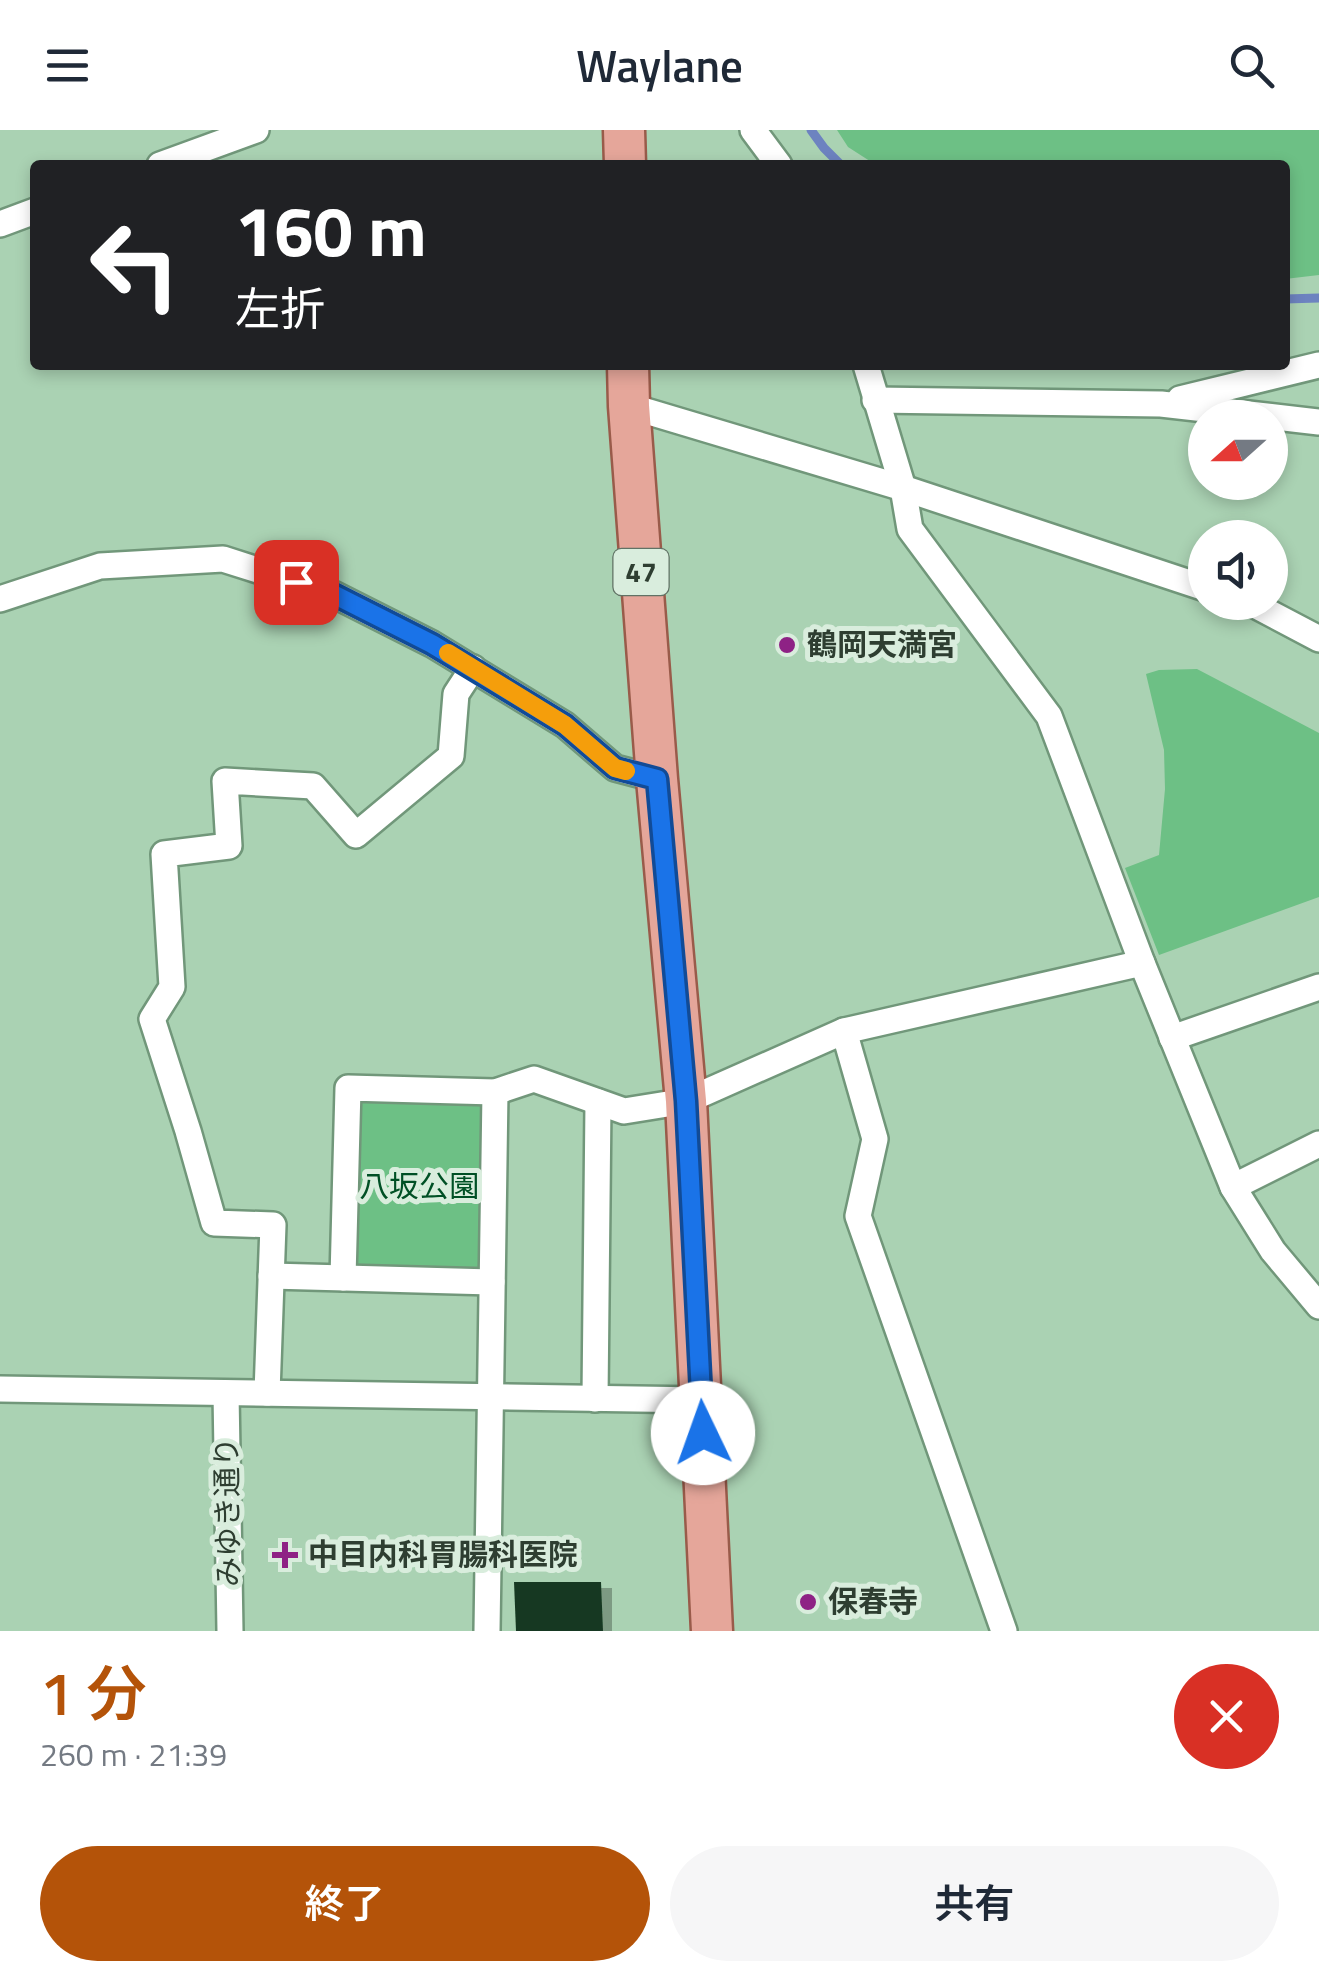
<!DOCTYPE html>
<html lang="ja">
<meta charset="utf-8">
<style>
body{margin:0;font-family:"Titillium Web","Noto Sans JP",sans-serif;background:#f6f6f7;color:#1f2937;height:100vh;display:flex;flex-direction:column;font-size:38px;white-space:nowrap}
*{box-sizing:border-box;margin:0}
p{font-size:32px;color:#747a83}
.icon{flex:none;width:55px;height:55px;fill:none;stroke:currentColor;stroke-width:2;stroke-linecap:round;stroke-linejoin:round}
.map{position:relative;height:1501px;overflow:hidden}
.panel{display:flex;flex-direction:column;background:#fff;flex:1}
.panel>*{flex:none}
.guide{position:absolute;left:30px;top:30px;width:1260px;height:210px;border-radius:10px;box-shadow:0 5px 15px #0003;background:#202124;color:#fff;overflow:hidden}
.needle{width:65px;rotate:249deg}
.controls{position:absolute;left:1188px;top:270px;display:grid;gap:20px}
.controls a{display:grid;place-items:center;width:100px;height:100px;border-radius:50%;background:#fff;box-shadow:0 5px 15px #0003;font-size:50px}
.pin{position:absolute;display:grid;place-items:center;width:85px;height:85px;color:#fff;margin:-42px;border-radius:20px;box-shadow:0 5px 15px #0006}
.me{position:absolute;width:110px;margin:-55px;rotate:357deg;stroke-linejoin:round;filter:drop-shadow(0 0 8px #0008)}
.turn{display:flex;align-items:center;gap:35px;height:210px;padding:0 40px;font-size:45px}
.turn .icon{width:130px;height:130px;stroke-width:2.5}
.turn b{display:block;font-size:70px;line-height:85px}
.round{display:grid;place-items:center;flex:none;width:105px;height:105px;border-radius:52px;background:#f6f6f7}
.head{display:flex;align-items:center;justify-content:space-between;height:170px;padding:0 40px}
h1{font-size:60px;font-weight:600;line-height:75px;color:#b45309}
.cta{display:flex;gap:20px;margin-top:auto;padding:20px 40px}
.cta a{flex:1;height:115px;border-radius:60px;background:#b45309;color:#fff;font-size:40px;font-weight:600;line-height:115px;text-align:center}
.cta a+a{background:#f6f6f7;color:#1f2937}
header{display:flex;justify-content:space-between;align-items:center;height:130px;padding:0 40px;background:#fff;font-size:45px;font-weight:600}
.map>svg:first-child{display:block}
.green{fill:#6dc085}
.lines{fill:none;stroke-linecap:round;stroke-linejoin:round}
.stream{stroke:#6d83c0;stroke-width:9}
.building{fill:#163921;filter:url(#shadow)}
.minor-casing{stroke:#71977a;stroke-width:30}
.primary-casing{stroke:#995b4a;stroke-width:45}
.minor{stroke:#fff;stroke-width:25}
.primary{stroke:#e5a69a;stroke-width:40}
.route-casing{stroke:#114b97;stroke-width:25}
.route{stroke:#1a73e8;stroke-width:18}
.slow{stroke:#f59e0b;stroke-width:18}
.poi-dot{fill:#8e2285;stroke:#d9eddd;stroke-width:4}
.labels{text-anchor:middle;stroke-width:10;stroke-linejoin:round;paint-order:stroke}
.shield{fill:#d9eddd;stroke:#617265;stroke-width:2.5}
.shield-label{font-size:28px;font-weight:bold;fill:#2e3e31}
.poi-label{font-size:30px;font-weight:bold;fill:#2e3e31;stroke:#d9eddd;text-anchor:start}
.park-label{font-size:30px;fill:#005025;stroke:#d9eddd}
.street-label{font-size:30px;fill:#2e3e31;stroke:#d9eddd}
</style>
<header><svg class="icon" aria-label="menu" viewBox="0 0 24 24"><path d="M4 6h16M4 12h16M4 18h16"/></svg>Waylane<svg class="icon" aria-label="search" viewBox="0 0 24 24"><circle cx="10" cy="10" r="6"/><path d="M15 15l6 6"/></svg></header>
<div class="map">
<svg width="1319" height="1501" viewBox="0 0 1319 1501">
<defs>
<filter id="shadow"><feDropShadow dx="11" dy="6" stdDeviation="0" flood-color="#0004"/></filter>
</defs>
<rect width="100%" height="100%" fill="#aad2b3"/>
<g class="green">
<path d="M837,0h482v145l-34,4v-114h-409l-28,-18z"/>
<path d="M1197,539l122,64v164l-160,58 -34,-87 34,-13 6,-66 -1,-39 -18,-76 13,-4z"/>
<path d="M355,966l131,6 -2,173 -132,-3z"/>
</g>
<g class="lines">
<g class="stream">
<path d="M811,0l13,18 17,17"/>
<path d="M1285,169l34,-1"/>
</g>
</g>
<path class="building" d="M514,1452h87l2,49h-87z"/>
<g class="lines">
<g class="minor-casing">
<g id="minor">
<path d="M753,0l26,35"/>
<path d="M160,35l96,-35"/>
<path d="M0,94l35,-13"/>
<path d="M866,235l37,123 7,41 139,187 93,247 91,224 40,64 46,55"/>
<path d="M1180,269l139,-34"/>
<path d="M875,270l286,4 158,18"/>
<path d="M629,276l274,82 302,100"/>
<path d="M0,469l100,-33 123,-7 110,35 99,50 133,81 50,43 42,11"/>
<path d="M1249,472l70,37"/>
<path d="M844,901l31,108 -17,77 146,415"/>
<path d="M1172,908l147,-51"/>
<path d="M1233,1057l86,-43"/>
<path d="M271,1146l221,6"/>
<path d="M343,1148l5,-190 147,4 39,-13 90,32 62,-10 158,-70 298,-68"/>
<path d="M0,1259l702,11"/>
<path d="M226,1263l4,238"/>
<path d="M267,1263l6,-168 -59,-2 -26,-92 -36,-112 20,-32 -8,-133 65,-8 -4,-65 88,5 43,49 95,-79 5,-62 17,-26"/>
<path d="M595,1269l3,-297"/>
<path d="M487,1501l8,-539"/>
</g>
</g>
<g class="primary-casing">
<g id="primary">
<path d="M624,0l1,35"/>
<path d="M628,235l1,41 28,373 29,322 26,530"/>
</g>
</g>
<use href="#minor" class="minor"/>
<use href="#primary" class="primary"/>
</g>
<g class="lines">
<g class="route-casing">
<path id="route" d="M296,452l37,12 99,50 133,81 50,43 42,11 29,322 17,332"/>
</g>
<use href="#route" class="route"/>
<path class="slow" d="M448,523l117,72 50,43 11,3"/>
</g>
<g class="poi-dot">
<circle cx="787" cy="515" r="10"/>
<path d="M280 1410h10v10h10v10h-10v10h-10v-10h-10v-10h10z"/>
<circle cx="808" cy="1472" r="10"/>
</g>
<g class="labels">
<rect class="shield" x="613.5" y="419" width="55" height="46" rx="8"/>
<g class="shield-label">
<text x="641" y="452">47</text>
</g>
<g class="poi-label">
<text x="807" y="525">鶴岡天満宮</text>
<text x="308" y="1435">中目内科胃腸科医院</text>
<text x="828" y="1482">保春寺</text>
</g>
<g class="park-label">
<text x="419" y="1067">八坂公園</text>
</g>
<g class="street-label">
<text transform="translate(228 1382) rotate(-91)" y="10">みゆき通り</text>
</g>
</g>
</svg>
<div class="controls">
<a><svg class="needle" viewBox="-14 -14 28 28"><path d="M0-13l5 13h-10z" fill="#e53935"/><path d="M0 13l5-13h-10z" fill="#747a83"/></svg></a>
<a><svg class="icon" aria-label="sound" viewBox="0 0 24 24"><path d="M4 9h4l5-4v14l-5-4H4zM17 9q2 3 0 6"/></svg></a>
</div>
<div class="pin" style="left:296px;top:452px;background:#d93025"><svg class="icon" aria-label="arrive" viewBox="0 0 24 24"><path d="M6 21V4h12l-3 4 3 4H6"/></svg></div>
<svg class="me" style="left:703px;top:1303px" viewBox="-20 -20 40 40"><circle r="19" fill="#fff"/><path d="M0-13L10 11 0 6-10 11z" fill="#1a73e8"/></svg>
<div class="guide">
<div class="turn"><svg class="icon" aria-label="left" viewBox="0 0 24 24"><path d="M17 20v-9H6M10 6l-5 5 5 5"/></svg><div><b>160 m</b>左折</div></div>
</div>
</div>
<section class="panel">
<div class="head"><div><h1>1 分</h1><p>260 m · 21:39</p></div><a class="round" style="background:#d93025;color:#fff"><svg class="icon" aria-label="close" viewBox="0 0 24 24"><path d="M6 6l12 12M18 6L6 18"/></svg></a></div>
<div class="cta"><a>終了</a><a>共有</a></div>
</section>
